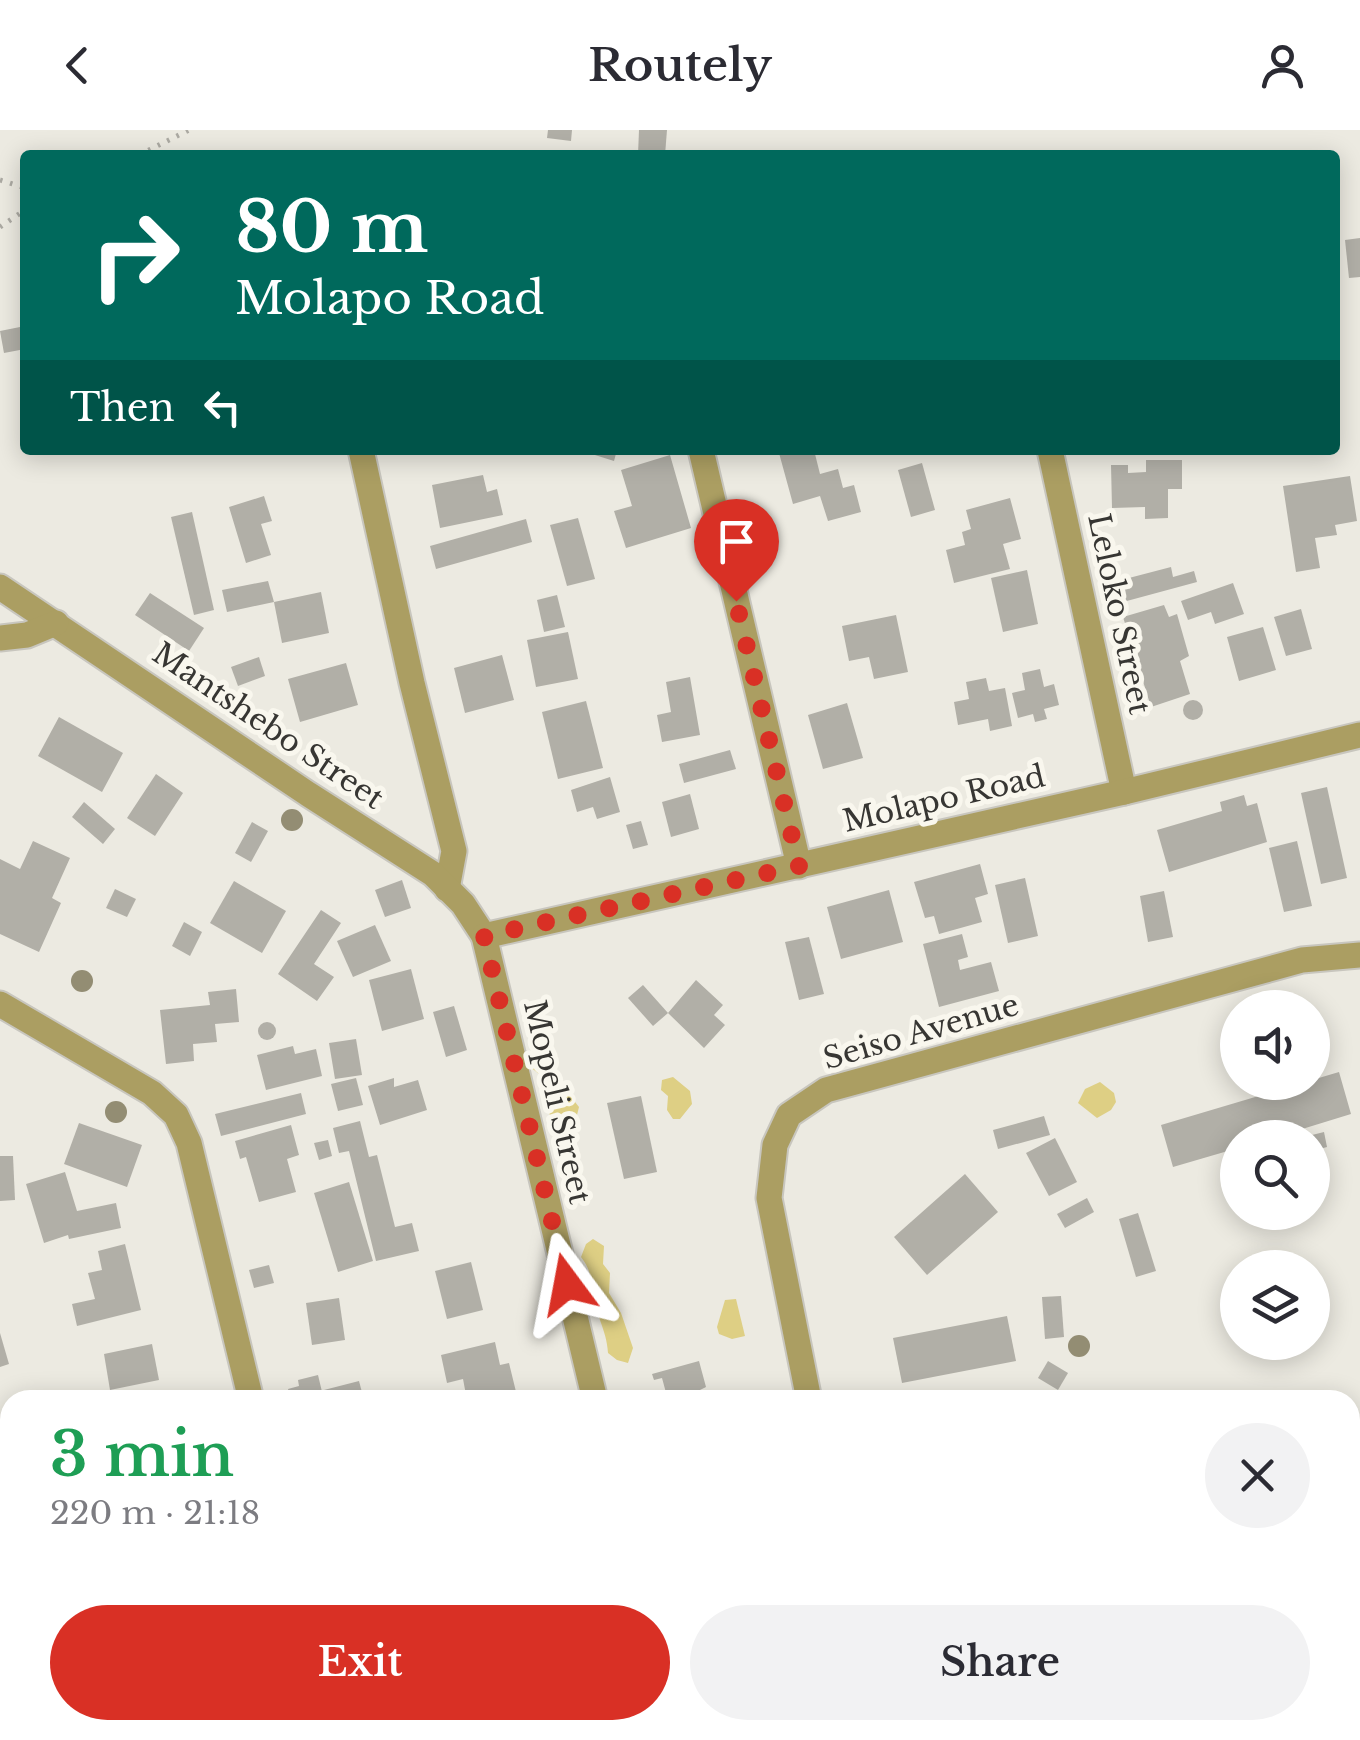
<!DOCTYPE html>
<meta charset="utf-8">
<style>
body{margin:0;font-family:"Libre Baskerville",serif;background:#f2f2f3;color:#2b2b33;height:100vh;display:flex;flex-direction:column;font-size:38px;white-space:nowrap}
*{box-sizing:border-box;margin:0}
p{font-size:32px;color:#7c7c81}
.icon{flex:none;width:55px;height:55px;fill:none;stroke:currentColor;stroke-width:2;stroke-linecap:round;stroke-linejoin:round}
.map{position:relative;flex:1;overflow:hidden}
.details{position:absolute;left:0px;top:1260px;width:1360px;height:350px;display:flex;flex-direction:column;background:#fff;border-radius:30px 30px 0 0;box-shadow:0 5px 25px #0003}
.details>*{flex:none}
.hud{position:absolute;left:20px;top:20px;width:1320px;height:305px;border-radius:10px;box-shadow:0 5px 25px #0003;background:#00695c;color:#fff;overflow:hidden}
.fabs{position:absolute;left:1220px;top:860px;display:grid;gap:20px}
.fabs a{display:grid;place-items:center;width:110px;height:110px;border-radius:50%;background:#fff;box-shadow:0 5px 25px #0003;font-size:50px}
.pin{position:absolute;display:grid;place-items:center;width:85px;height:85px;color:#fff;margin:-102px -42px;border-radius:50% 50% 50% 0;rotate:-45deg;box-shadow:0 0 10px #0007}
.pin .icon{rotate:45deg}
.me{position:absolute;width:110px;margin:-55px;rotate:347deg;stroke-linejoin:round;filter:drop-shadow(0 0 8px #0008)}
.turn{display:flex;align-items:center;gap:35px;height:210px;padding:0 50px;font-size:45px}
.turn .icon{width:130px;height:130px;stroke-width:2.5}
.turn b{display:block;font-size:70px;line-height:85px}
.then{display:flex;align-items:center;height:95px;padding:0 50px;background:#0003;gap:20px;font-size:38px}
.round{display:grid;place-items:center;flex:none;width:105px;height:105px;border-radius:52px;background:#f2f2f3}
.overview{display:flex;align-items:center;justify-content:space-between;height:170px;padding:0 50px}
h1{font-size:60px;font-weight:600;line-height:75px;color:#1e9e55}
.button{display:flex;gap:20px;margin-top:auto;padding:20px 50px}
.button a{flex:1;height:115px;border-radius:60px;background:#d93025;color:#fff;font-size:40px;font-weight:600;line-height:115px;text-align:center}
.button a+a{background:#f2f2f3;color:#2b2b33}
header{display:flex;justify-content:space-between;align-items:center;height:130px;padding:0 50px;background:#fff;font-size:45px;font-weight:600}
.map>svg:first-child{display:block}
.green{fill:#decf84}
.building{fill:#b1afa7}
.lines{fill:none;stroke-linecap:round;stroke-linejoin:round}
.minor-casing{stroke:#c8c6be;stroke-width:29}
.path{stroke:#acaaa3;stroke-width:5;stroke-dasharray:2.5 8;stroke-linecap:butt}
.minor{stroke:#ab9e62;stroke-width:25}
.tree{fill:#938d73}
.route{stroke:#d93025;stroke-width:18;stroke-dasharray:0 32.4}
.labels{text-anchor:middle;stroke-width:10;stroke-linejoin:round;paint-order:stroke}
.street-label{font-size:30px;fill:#373633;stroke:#f9f7ee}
</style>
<header><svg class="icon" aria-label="back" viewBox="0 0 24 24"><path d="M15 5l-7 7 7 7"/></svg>Routely<svg class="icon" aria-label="person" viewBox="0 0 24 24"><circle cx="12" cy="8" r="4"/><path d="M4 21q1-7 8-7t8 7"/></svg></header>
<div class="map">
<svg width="1360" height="1610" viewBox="0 0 1360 1610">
<rect width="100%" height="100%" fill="#eceae1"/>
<g class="green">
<path d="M540,911l9,5 10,36 20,25 -9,36 -12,-1 -8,-20 -2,-41 -19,-15v-12z"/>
<path d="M673,947l17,14 2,13 -12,15h-7l-6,-9 1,-14 -7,-6 1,-10z"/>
<path d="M1100,952l14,11 2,9 -5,8 -14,8 -19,-15 7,-14z"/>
<path d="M593,1109l11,7 -1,18 7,9 -1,20 12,20 12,35 -5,15 -11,-3 -9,-7c-1,-14 -4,-21 -8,-33 -7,-22 -4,-44 -19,-63l5,-13z"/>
<path d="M736,1169l9,37 -13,3 -13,-5 -2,-7 8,-27z"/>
</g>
<g class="building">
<path d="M548,0h24l-1,11 -24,-3z"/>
<path d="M639,0h28l-2,25h-27z"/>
<path d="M1360,108v39l-11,1 -4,-38z"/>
<path d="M25,196v23l-21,4 -4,-22z"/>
<path d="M579,320h38l-3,11z"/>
<path d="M792,320h22l6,24 18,-5 5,19 11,-3 7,27 -33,9 -8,-25 -27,8 -14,-51z"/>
<path d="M670,325l21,73 -65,20 -12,-37 18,-5 -11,-36z"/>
<path d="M1146,330h36v29h-14v29l-23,1v-12l-33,1 -1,-43h17v8l18,-1z"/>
<path d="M922,333l13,47 -24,7 -13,-47z"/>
<path d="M483,345l4,17 10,-3 6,26 -63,13 -8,-43z"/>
<path d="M1350,346l7,45 -22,4 2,10 -22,3 5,30 -24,4 -13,-86z"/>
<path d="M264,366l8,25 -11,3 10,31 -25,8 -17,-56z"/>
<path d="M1010,368l11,41 -18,5 7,25 -56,14 -8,-33 19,-5 -3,-13 9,-3 -5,-19z"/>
<path d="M192,382l22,98 -20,5 -23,-98z"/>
<path d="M578,388l17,61 -28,7 -17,-61z"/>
<path d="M526,389l6,23 -96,27 -6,-23z"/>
<path d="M1171,437l2,10 21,-6 3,11 -85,23 -6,-21z"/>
<path d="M1027,440l11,54 -35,8 -12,-54z"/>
<path d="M268,451l6,21 -47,10 -5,-22z"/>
<path d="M1233,453l11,31 -29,10 -4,-12 -23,8 -7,-19z"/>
<path d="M321,462l8,41 -47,10 -8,-41z"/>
<path d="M150,463l54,35 -15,23 -54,-36z"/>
<path d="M557,465l8,32 -21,5 -7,-32z"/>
<path d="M1164,475l5,12 8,-3 12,42 -9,5 10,33 -39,13 -28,-90z"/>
<path d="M1301,479l11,40 -26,7 -12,-39z"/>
<path d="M896,485l12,57 -34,7 -5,-22 -20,4 -7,-35z"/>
<path d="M1263,497l13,43 -37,11 -12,-44z"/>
<path d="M568,502l10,47 -42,8 -9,-47z"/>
<path d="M502,525l12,45 -49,13 -11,-45z"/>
<path d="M259,527l6,19 -27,10 -7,-19z"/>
<path d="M346,533l12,42 -58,17 -12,-43z"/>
<path d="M1040,539l4,18 10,-3 5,21 -15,4 3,10 -12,3 -2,-8 -15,4 -6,-25 13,-3 -3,-17z"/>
<path d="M690,547l10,58 -38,7 -5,-27 14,-3 -5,-30z"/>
<path d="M986,548l3,13 16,-3 7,38 -22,5 -2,-12 -30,6 -4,-23 15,-3 -3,-17z"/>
<circle cx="1193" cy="580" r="10"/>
<path d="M586,571l17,67 -45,11 -16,-67z"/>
<path d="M847,573l16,55 -40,11 -15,-54z"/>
<path d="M59,587l64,36 -21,39 -64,-36z"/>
<path d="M730,620l6,19 -52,14 -5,-19z"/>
<path d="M156,644l27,19 -28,43 -28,-18z"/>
<path d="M610,647l10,35 -23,7 -4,-12 -16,5 -6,-22z"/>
<path d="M1327,657l20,91 -26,6 -20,-91z"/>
<path d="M690,664l9,35 -28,8 -9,-35z"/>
<path d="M1244,665l3,11 10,-3 10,39 -98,30 -12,-42 65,-19 -2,-9z"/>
<path d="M84,672l31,27 -12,15 -31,-27z"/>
<path d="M641,691l7,24 -15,4 -7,-24z"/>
<path d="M252,692l16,9 -17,31 -16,-9z"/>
<path d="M33,711l37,17 -18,40 9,5 -22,49 -39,-18v-75l20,10z"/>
<path d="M1297,711l15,65 -28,6 -15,-64z"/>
<path d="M980,734l8,30 -13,4 7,24 -43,12 -5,-18 -9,2 -11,-36z"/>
<path d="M1025,748l13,58 -30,7 -13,-58z"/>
<path d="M402,750l9,28 -26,9 -10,-27z"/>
<path d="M234,751l52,30 -24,42 -52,-30z"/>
<path d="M115,759l21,10 -9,18 -21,-9z"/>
<path d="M889,760l14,52 -62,17 -14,-52z"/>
<path d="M1164,761l9,46 -25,5 -8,-46z"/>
<path d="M321,780l20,13 -27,41 20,13 -17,24 -39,-27z"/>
<path d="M184,792l18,10 -12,24 -18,-10z"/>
<path d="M375,795l16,36 -38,16 -16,-36z"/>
<path d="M962,804l6,23 -10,3 2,10 31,-8 8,29 -60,16 -16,-63z"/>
<path d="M809,807l15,57 -25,6 -14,-58z"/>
<path d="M411,839l13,50 -42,12 -13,-51z"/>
<path d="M696,850l27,25 -9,10 11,10 -21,23 -36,-35z"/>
<path d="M643,855l25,28 -15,13 -25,-28z"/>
<path d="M236,859l3,33 -24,2 2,18 -24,2 1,17 -28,3 -6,-54 50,-5 -2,-13z"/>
<path d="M454,876l13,44 -21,7 -13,-45z"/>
<circle cx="267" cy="901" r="9"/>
<path d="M356,909l6,36 -27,4 -6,-36z"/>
<path d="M293,916l2,8 21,-5 6,27 -56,14 -9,-35z"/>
<path d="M1339,942l12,42 -78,24h-35v10l-65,19 -12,-42z"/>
<path d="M356,948l7,27 -25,6 -7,-27z"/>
<path d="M394,948v9l24,-7 9,30 -47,15 -12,-39z"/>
<path d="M301,963l5,21 -85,22 -6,-22z"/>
<path d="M641,966l16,76 -33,7 -17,-76z"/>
<path d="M1044,986l6,19 -52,14 -5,-19z"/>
<path d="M360,991l9,36 8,-2 18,72 17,-4 7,28 -43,10 -27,-110 -10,2 -6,-25z"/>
<path d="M79,993l63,22 -15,42 -63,-23z"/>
<path d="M291,995l8,30 -12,4 9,33 -37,10 -13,-45 -6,2 -5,-18z"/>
<path d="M1324,1002l3,15 -15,4v-16z"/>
<path d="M1055,1008l22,44 -28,14 -23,-43z"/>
<path d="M328,1010l4,16 -13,4 -5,-17z"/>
<path d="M0,1026h13l2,44 -15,1z"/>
<path d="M65,1042l12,39 39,-8 5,25 -52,11 -1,-4 -24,8 -18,-59z"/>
<path d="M965,1044l33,38 -71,63 -33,-38z"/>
<path d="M349,1052l24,79 -35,11 -24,-79z"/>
<path d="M1087,1068l7,14 -29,16 -8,-14z"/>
<path d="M1138,1083l18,58 -20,6 -17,-58z"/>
<path d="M125,1114l16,66 -64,16 -5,-22 23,-5 -7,-26 14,-3 -4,-19z"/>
<path d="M471,1132l12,48 -36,9 -12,-48z"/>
<path d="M269,1135l5,18 -20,5 -5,-18z"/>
<path d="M1061,1166l3,41 -19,2 -3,-42z"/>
<path d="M339,1168l6,42 -33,5 -6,-42z"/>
<path d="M1007,1186l9,45 -114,22 -9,-45z"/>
<path d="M0,1203l9,31 -9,3z"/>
<path d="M495,1212l5,23 9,-2 9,37h-51l-4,-21 -16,4 -6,-28z"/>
<path d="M152,1214l7,36 -49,10 -6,-36z"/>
<path d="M699,1231l7,26 -6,3 2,10h-34l-6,-22 -8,2 -2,-6z"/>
<path d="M1048,1231l20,12 -10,17 -20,-12z"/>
<path d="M318,1245l5,21 -32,4 -3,-11 11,-3 -1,-6z"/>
<path d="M359,1251l5,19h-38l-2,-10z"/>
<path d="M10,1288v36l-10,2v-35z"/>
<path d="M180,1600h45l3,10h-46z"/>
</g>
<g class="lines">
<g class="minor-casing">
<g id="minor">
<path d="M361,320l51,233 42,168 -7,38"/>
<path d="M701,320l98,416"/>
<path d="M1050,320l74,342"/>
<path d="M0,457l308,207 125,80 30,30 21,32 111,464"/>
<path d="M0,508l27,-3 29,-12"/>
<path d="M484,806l640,-144 236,-57"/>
<path d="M0,874l152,89 24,22 13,28 62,257"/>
<path d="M809,1270l-40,-202 6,-53 14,-30 37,-25 476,-130 58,-5"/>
<path d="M0,1555l10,-2"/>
<path d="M323,1600l2,10"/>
<path d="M671,1600l2,10"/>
<path d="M899,1600l3,10"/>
</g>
</g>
<g class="path">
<path d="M139,25l50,-25"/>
<path d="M0,50l25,8"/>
<path d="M0,97l25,-17"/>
</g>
<use href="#minor" class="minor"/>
</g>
<g class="tree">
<circle cx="292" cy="690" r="11"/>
<circle cx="82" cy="851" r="11"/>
<circle cx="116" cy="982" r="11"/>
<circle cx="1079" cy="1216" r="11"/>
</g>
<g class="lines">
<path class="route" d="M567,1154l-83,-348 315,-70 -63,-265"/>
</g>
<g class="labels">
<g class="street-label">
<text transform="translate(1119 484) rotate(78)" y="10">Leloko Street</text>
<text transform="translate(268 596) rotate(34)" y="10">Mantshebo Street</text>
<text transform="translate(944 669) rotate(-13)" y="10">Molapo Road</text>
<text transform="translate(921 902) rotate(-16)" y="10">Seiso Avenue</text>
<text transform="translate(557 972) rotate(77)" y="10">Mopeli Street</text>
</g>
</g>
</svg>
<div class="fabs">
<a><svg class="icon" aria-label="sound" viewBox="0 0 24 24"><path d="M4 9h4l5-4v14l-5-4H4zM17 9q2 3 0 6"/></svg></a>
<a><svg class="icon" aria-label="search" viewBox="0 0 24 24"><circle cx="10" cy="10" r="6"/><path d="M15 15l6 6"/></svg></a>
<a><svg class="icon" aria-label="layers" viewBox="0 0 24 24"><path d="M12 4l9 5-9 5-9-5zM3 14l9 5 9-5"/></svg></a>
</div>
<div class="pin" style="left:736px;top:471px;background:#d93025"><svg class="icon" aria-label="arrive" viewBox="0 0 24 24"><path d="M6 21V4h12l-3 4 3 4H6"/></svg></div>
<svg class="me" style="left:567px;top:1154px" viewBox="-20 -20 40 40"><path d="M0-17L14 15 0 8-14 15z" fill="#d93025" stroke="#fff" stroke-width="4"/></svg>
<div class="hud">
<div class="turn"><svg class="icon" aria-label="right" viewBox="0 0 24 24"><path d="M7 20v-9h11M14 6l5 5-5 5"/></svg><div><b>80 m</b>Molapo Road</div></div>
<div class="then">Then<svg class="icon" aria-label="left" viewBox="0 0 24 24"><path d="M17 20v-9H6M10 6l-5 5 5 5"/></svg></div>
</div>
<section class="details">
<div class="overview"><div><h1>3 min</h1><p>220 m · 21:18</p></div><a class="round"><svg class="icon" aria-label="close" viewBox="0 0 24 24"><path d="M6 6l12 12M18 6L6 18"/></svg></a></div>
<div class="button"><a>Exit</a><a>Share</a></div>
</section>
</div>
